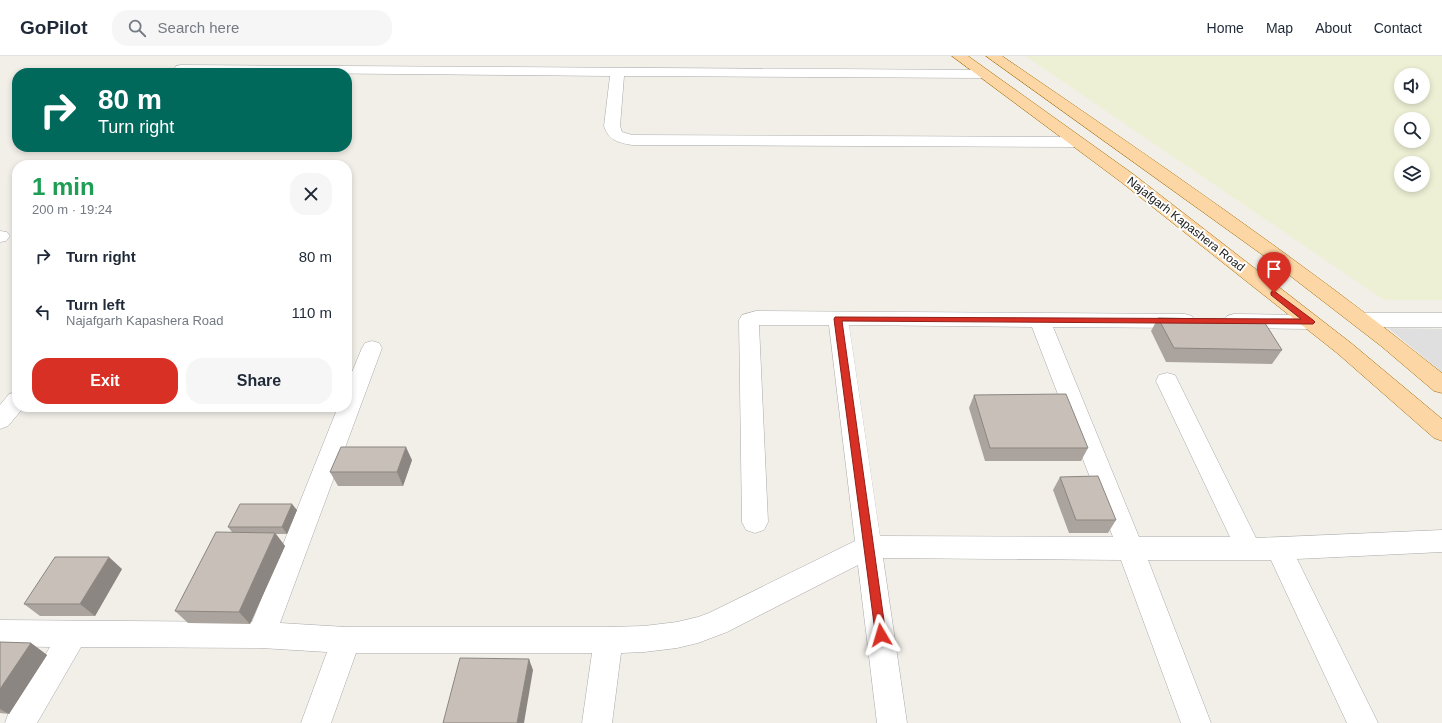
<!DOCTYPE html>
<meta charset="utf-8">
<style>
body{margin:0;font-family:Arial,sans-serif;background:#f6f6f7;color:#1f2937;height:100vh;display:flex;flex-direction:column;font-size:15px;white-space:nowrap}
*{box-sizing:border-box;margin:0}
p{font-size:13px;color:#747a83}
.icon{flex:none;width:22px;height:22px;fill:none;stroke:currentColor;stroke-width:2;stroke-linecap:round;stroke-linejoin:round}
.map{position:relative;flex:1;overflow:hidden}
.details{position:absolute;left:12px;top:104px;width:340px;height:252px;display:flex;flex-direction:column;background:#fff;border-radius:16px;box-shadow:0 2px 6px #0003}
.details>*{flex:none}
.guide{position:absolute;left:12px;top:12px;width:340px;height:84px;border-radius:16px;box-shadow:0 2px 6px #0003;background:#00695c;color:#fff;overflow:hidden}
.fabs{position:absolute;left:1394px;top:12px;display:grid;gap:8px}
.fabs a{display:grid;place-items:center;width:36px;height:36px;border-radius:50%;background:#fff;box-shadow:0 2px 6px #0003;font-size:20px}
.pin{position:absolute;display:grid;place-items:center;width:34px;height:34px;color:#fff;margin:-41px -17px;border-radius:50% 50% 50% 0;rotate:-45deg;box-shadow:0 0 4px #0007}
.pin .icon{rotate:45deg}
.me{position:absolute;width:44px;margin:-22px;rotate:353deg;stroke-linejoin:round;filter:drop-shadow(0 0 3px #0008)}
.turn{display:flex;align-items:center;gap:14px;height:84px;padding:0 20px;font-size:18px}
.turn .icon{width:52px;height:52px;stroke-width:2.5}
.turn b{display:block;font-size:28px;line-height:34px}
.round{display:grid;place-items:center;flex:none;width:42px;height:42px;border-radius:16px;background:#f6f6f7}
.overview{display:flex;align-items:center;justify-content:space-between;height:68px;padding:0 20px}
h1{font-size:24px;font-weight:800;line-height:30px;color:#1e9e55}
.primary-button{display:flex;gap:8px;margin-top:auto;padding:8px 20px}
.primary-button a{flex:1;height:46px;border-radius:16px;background:#d93025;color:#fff;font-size:16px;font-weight:800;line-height:46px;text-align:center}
.primary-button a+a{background:#f6f6f7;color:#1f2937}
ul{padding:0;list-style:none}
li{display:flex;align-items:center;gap:12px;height:56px;padding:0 20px}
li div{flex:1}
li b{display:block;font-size:15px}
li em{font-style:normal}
header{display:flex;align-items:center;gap:24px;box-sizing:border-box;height:56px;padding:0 20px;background:#fff;border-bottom:1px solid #e0e1e3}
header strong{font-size:19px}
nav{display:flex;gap:22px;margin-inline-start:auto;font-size:14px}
.search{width:280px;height:36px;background:#f6f6f7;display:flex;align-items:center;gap:10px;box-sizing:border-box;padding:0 14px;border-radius:16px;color:#747a83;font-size:15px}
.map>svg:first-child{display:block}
.residential{fill:#e0dfdf}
.farmland{fill:#eef0d5;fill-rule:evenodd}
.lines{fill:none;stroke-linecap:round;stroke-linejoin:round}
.minor-casing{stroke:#a9a9a9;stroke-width:1}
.major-casing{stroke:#a06b00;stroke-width:1}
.minor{fill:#fff;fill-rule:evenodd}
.major{fill:#fcd6a4;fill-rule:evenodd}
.wall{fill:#aba49e}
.shaded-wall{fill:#8b8681}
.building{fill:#c7bfb8;stroke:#8b8681}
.route{fill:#d93025;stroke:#8d1f18}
.labels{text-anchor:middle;stroke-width:4;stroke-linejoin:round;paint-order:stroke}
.street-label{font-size:12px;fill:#222;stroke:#fff}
</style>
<header>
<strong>GoPilot</strong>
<div class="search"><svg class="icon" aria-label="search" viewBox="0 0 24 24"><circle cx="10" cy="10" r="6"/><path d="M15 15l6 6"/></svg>Search here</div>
<nav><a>Home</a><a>Map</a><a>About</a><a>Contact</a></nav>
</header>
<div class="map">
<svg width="1442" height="667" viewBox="0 0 1442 667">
<rect width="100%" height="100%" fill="#f2efe9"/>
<path class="residential" d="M1388,272l54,1v43z"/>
<path class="farmland" d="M1025,0h417v244h-58zM1401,19h22v22h-22zM1401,63h22v22h-22zM1401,107h22v22h-22z"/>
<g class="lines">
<g class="minor-casing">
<g id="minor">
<path d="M181,9l802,5 5,1 2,3 -2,3 -5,1 -359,-2 -4,50 2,6 10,3 445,2 6,2 2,3 -2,3 -6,2 -445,-2c-13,-2 -24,-5 -28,-19l6,-50 -434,-4 -2,-3 2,-3z"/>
<path d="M0,175l7,1 3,4 -4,5 -6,1z"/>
<path d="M756,255l429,3 7,2 3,5 -3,5 -7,2 -132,-1 86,210h91l-74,-156 3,-6 8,-2 8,2 3,6 78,157 186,-8v22l-145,7 81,164h-31l-76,-163h-123l63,163h-30l-60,-163 -238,-2 24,165h-30l-19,-158 -131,67 -29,11 -21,5 -33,4 -23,1 -9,70h-30l10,-70h-236l-25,70h-30l26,-71 -66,-4 -180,-1 -44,76h-32l4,-11 41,-65 -50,-1v-26l252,2 86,-215h9v-23l15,-36 3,-5 7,-2 7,2 3,5 -102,275 66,4h262l36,-1 33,-4 21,-5 11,-4 146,-72 -26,-216h-70l9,197 -4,8 -9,3 -9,-3 -4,-8 -3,-202 3,-5zM849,269l183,2 81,210 -233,-1z"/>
<path d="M1363,257h79v14h-79l-7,-2 -3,-5 3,-5z"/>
<path d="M1234,258l76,1 7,2 3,5 -3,5 -7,2 -76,-1 -7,-2 -3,-5 3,-5z"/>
<path d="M17,336v15h7l-16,19 -8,3v-24l9,-11z"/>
</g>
</g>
<g class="major-casing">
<g id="major">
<path d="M952,0h16l165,118 218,169 91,76v22l-8,-3 -97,-85 -216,-171z"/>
<path d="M986,0h16c149,102 299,204 440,317v20l-8,-2 -53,-45 -110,-85z"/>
</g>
</g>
<use href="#minor" class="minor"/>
<use href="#major" class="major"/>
</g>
<g class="wall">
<path d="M1158,262l124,32 -10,14 -106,-2 -15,-31z"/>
<path d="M974,339l114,53 -7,13h-96l-16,-53z"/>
<path d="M412,404l-9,26h-65l-8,-14z"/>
<path d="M1060,421l56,43 -8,13h-39l-16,-43z"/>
<path d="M297,454l-10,24h-11l9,12 -35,78 -62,-1 -13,-12 57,-79 -4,-5z"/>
<path d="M122,513l-27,47h-55l-16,-12z"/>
<path d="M0,586l31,1 16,12 -38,59 -9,-1z"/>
</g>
<g class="shaded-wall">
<path d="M406,391l6,13 -9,26 -6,-14z"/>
<path d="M292,448l5,6 -10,24 -5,-7z"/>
<path d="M275,477l10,13 -35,78 -11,-12z"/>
<path d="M109,501l13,12 -27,47 -15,-12z"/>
<path d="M31,587l16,12 -38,59 -9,-5v-20z"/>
<path d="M529,603l4,11 -9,53h-7z"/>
</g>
<g class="building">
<path d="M1158,262l105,2 19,30 -108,-2z"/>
<path d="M1066,338l22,54h-98l-16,-53z"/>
<path d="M341,391h65l-9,25h-67z"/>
<path d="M1098,420l18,44h-40l-16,-43z"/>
<path d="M240,448h52l-10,23h-54z"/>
<path d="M216,476l59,1 -36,79 -64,-1z"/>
<path d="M55,501h54l-29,47h-56z"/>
<path d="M0,586l31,1 -31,46z"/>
<path d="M460,602l69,1 -12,64h-74z"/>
</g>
<path class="route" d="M1274,235l39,29 2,2 -2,2 -471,-3 44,314 -1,4 -4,1 -5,-1 -42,-320 1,-2 466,2 -30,-24v-3z"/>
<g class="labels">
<g class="street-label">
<text transform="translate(1186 168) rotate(38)" y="4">Najafgarh Kapashera Road</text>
</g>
</g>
</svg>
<div class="fabs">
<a><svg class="icon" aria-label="sound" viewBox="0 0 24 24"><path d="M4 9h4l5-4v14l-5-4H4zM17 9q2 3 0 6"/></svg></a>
<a><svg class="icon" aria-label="search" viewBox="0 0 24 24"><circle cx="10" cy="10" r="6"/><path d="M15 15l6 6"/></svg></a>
<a><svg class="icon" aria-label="layers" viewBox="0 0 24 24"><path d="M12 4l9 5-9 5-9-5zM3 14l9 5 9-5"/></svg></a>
</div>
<div class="pin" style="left:1274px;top:237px;background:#d93025"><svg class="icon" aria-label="arrive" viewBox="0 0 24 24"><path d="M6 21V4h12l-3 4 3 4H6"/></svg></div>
<svg class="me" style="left:881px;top:579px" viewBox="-20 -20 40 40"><path d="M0-17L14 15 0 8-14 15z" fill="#d93025" stroke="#fff" stroke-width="4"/></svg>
<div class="guide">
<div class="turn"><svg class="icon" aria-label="right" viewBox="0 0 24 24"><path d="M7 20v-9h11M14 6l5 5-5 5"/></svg><div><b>80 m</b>Turn right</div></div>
</div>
<section class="details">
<div class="overview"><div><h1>1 min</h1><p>200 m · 19:24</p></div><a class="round"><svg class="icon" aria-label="close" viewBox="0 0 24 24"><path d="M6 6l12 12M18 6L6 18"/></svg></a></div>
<ul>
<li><svg class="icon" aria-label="right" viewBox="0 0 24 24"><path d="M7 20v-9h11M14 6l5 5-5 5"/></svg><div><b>Turn right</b></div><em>80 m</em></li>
<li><svg class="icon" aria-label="left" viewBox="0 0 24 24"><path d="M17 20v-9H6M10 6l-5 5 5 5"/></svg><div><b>Turn left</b><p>Najafgarh Kapashera Road</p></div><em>110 m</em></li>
</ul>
<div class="primary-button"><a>Exit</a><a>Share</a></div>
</section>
</div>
